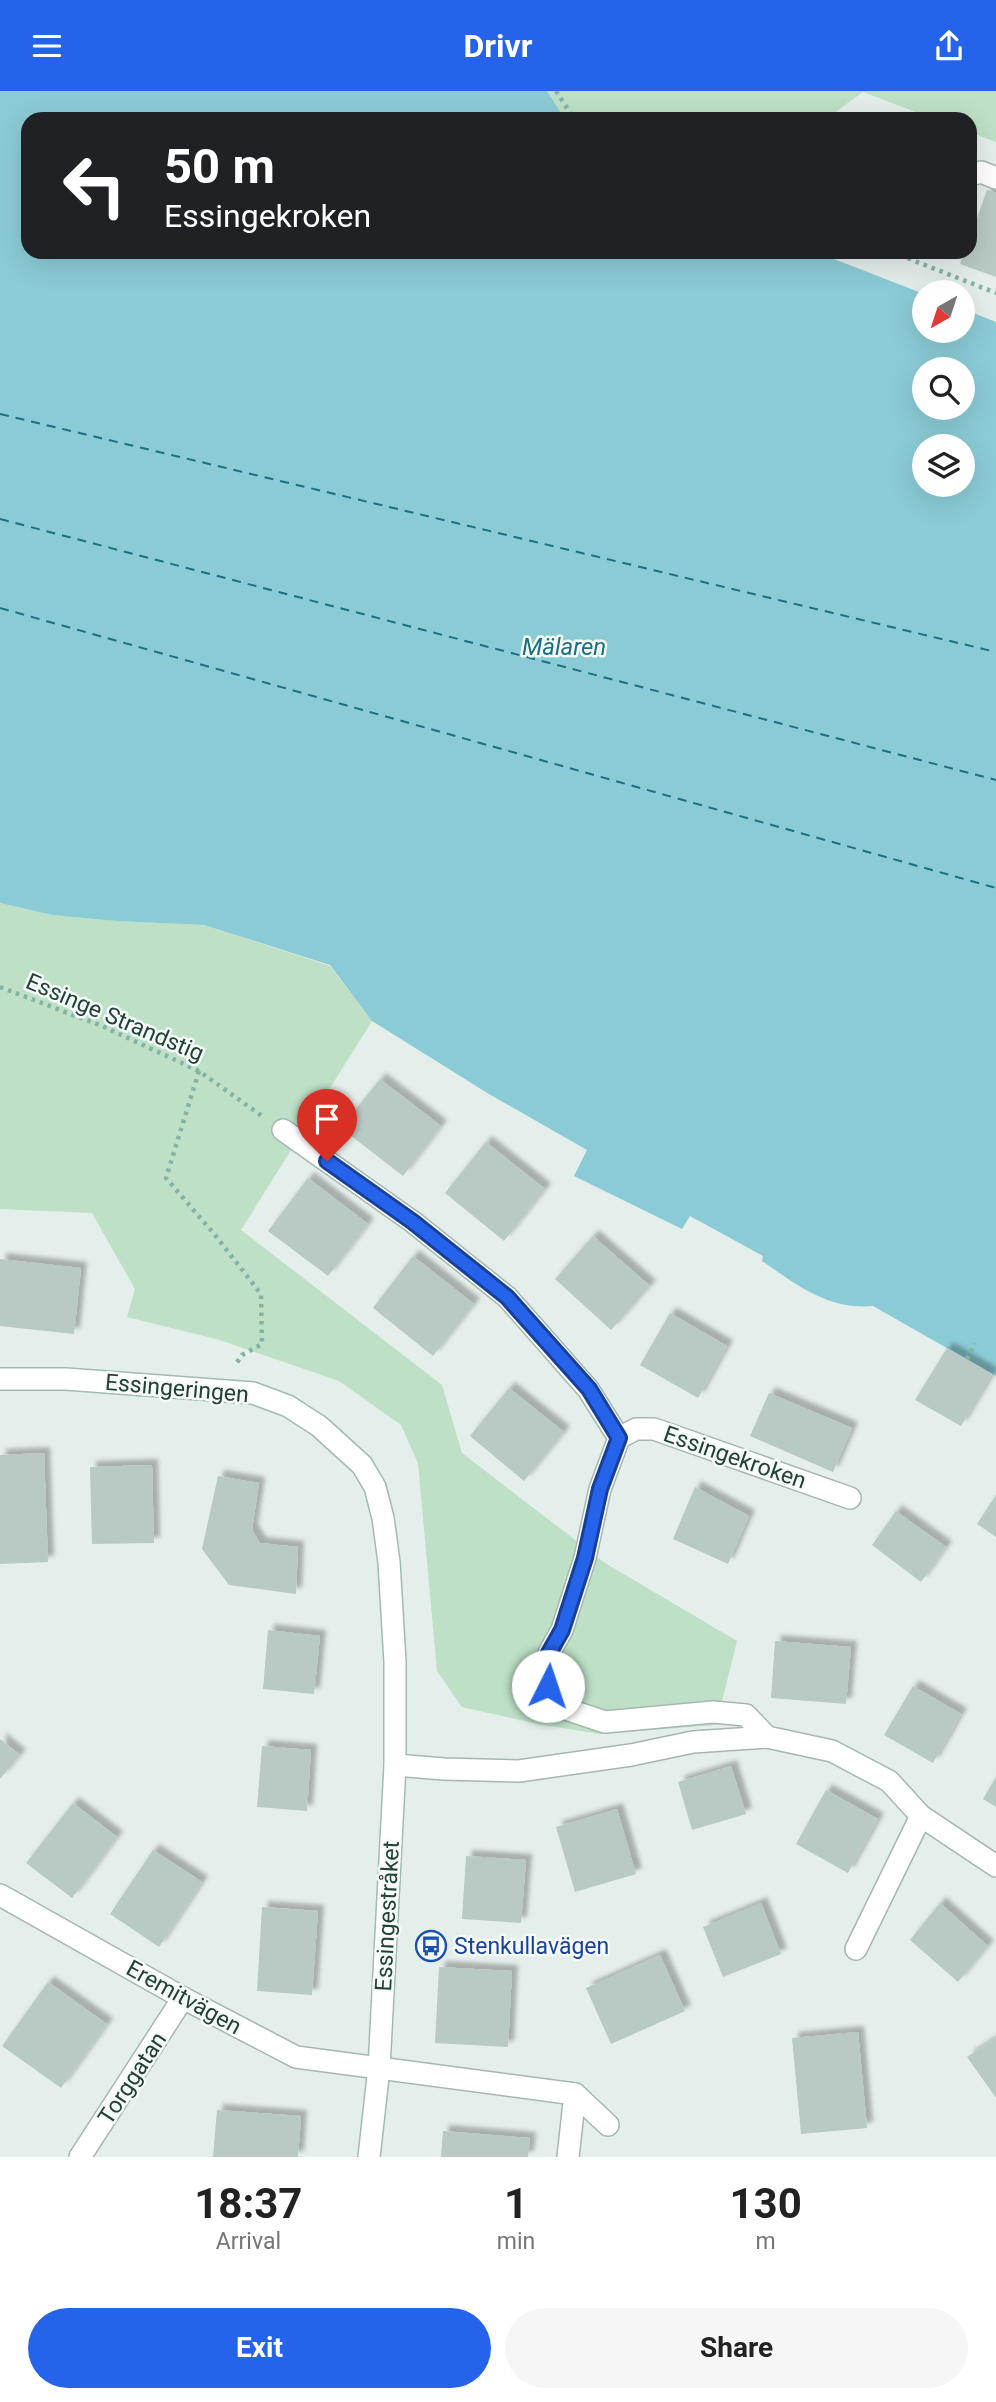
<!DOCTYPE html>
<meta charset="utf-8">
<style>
body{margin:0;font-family:Roboto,sans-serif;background:#f6f6f6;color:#222;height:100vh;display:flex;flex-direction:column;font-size:26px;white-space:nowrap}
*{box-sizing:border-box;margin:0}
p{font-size:23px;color:#767676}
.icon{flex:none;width:38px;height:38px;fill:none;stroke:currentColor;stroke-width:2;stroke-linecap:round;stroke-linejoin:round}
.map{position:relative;height:2066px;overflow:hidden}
.details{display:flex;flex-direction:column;background:#fff;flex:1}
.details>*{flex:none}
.top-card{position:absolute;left:21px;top:21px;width:956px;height:147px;border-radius:21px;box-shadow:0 7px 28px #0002;background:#202124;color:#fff;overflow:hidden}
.needle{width:46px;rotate:219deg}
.controls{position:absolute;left:912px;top:189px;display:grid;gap:14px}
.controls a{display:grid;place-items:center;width:63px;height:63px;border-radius:50%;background:#fff;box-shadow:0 7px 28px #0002;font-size:35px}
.pin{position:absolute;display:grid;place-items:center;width:60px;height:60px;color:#fff;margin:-72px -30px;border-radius:50% 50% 50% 0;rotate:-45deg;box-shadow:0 0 7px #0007}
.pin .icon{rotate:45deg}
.me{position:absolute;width:77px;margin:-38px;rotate:4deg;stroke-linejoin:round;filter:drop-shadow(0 0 5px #0008)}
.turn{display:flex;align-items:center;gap:24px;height:147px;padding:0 28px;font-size:32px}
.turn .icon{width:91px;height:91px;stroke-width:2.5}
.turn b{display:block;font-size:49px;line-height:60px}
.eta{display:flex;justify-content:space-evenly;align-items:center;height:119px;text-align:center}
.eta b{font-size:42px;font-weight:700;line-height:49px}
.action{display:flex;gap:14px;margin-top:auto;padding:14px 28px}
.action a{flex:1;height:80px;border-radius:42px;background:#2563eb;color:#fff;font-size:28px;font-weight:700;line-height:80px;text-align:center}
.action a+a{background:#f6f6f6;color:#222}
header{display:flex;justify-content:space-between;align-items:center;height:91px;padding:0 28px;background:#2563eb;color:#fff;font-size:32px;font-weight:700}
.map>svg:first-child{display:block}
.green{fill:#bde0c6}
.water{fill:#8bcbd5;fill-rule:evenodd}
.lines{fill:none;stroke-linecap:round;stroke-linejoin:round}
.ferry{stroke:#1a7180;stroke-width:2;stroke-dasharray:9 7;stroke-linecap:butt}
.building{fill:#b9c9c3;filter:url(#shadow)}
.lane-casing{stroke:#a6b7b1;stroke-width:24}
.street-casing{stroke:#a6b7b1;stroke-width:24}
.secondary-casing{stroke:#a2bbb1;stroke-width:24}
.path{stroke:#84b3a3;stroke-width:4.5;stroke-dasharray:3.5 5;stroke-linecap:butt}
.lane{stroke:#fff;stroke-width:21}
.street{stroke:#fff;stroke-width:21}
.secondary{stroke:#fff;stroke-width:21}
.route-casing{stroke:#184099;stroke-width:18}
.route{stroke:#2563eb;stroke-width:12}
.labels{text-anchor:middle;stroke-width:5;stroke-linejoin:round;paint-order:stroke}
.street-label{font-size:23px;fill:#234138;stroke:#f5faf8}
.transit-label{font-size:23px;fill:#164399;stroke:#f5faf8;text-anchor:start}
.water-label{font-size:24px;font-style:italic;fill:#1a7180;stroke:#f5faf8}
</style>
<header><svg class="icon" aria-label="menu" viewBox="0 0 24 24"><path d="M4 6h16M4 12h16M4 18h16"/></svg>Drivr<svg class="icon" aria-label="share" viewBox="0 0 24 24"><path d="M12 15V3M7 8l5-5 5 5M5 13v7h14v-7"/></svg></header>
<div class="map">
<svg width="996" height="2066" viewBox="0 0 996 2066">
<defs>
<filter id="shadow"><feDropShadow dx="6" dy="-6" stdDeviation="2" flood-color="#0004"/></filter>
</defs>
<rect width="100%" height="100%" fill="#e4eeea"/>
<g class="green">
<path d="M547,0h449v51l-26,-10v-13h-36l-71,-27 -37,27h-261z"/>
<path d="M0,812l52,12 64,6 88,4 126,41 42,55 -131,209 201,155 20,68 143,110 132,78 -21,84 -116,9 -62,-10 -76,-17 -25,-36 -19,-208 -17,-38 -62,-44 -119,-41 -93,-23 8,-28 -43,-76 -92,-4z"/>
</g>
<path class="water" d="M0,0h547l18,28h-537v133h788l108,42v37h38l1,-22 33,13v1054l-123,-70c-45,4 -76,-21 -111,-45l1,-5 -73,-40 -8,13 -108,-53 13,-26 -98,-56 -117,-73 -42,-56 -126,-40 -88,-4 -64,-6 -52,-12zM924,278h38v39h-38zM924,355h38v39h-38z"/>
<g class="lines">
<g class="ferry">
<path d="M0,323l996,238"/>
<path d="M0,428l996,261"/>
<path d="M0,517l996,280"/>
</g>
</g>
<g class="building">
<path d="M987,99l9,3v84l-36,-13 4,-12h6v-14z"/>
<path d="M380,988l61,47 -38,50 -62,-48z"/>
<path d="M486,1051l59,47 -41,52 -59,-48z"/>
<path d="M308,1087l60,46 -40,52 -60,-45z"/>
<path d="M593,1145l57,50 -39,44 -56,-51z"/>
<path d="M413,1165l61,48 -41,52 -60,-48z"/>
<path d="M0,1168l81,9 -7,66 -74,-8z"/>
<path d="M670,1222l57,33 -29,52 -58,-33z"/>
<path d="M947,1257l45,26 -31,52 -46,-26z"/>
<path d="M509,1297l55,44 -40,49 -54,-45z"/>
<path d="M769,1302l83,35 -19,44 -83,-36z"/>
<path d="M44,1362l4,109 -48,2v-109z"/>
<path d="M152,1374l2,78 -62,1 -2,-77z"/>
<path d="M218,1385l41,7 -7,47 8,13 38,4 -2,47 -67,-9 -27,-36z"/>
<path d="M695,1396l54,29 -21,48 -55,-25z"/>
<path d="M996,1404v42l-19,-13z"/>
<path d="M896,1420l50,36 -25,35 -49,-37z"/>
<path d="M268,1539l52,6 -6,58 -51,-5z"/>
<path d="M775,1550l76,6 -5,57 -75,-6z"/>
<path d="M913,1595l48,28 -28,49 -49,-28z"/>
<path d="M0,1648l20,16 -20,24z"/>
<path d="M262,1655l49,4 -4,61 -50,-4z"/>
<path d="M731,1675l15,48 -54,16 -14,-48z"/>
<path d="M996,1686v30l-13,-8z"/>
<path d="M826,1699l52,29 -30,54 -52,-29z"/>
<path d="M73,1712l44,34 -45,61 -46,-35z"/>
<path d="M617,1718l19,65 -61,18 -19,-65z"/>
<path d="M153,1759l49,32 -43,65 -49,-33z"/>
<path d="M466,1765l60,4 -5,63 -59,-4z"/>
<path d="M761,1812l20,51 -58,23 -20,-50z"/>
<path d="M940,1812l48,43 -30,36 -48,-42z"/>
<path d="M262,1816l56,4 -6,84 -55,-4z"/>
<path d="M660,1864l25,56 -74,33 -25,-56z"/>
<path d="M439,1876l73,4 -4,76 -73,-4z"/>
<path d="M48,1891l59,42 -46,64 -59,-42z"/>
<path d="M858,1941l9,96 -66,6 -9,-96z"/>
<path d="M996,1947v60l-29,-41z"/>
<path d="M217,2019l84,6 -3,41h-85z"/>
<path d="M443,2040l87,7 -2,19h-87z"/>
</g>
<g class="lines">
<g class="lane-casing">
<g id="lane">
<path d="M970,84l11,-3 15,6"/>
<path d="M283,1039l130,92 94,75 81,92 31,49"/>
<path d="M568,2066l7,-63"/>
</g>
</g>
<g class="street-casing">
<g id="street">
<path d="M767,1646l-21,-22 -33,-3 -108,10 -42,-14 -15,-22 1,-33 13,-23 23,-72 15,-69 19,-51 17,-9h18l196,69"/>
<path d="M395,1674l49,4 75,2 112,-16 62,-13 74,-5 65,14 57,30 32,35 75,50"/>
<path d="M0,1804l183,103 113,59 279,37 33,31"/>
<path d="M856,1858l65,-133"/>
<path d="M80,2066l103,-159"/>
</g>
</g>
<g class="secondary-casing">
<path id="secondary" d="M0,1288h66l187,14 35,13 31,20 43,39 13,22 8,31 6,44 6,100v103l-16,303 -10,89"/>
</g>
<g class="path">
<path d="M556,0l18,28"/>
<path d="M892,161l104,41"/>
<path d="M0,896l102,39 97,45 63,45"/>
<path d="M199,980l-33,107 49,57 46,59 1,50 -20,11 -6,9"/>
<path d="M967,1268l8,-16"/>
</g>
<use href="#lane" class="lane"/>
<use href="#street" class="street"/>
<use href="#secondary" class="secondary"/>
</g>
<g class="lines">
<g class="route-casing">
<path id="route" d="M327,1070l86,61 94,75 82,92 30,49 -19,51 -15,69 -23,72 -13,23 -1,33"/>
</g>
<use href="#route" class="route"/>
</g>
<defs>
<g id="bus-ring" transform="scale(1.575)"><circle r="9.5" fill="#f5faf8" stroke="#1a4fb4" stroke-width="1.5"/><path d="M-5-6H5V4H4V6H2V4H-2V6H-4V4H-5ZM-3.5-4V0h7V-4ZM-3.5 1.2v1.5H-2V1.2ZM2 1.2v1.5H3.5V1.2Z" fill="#1a4fb4"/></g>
</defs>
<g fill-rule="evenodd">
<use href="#bus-ring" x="431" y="1855"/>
</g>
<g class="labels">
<g class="street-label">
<text transform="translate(115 926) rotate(23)" y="8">Essinge Strandstig</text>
<text transform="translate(177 1297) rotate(5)" y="8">Essingeringen</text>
<text transform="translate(735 1366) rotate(19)" y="8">Essingekroken</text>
<text transform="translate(387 1825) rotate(-87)" y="8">Essingestråket</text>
<text transform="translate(184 1906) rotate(29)" y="8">Eremitvägen</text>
<text transform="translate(132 1987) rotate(-57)" y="8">Torggatan</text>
</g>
<g class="transit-label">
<text x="454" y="1863">Stenkullavägen</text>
</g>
<g class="water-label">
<text x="564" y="564">Mälaren</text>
</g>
</g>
</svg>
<div class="controls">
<a><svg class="needle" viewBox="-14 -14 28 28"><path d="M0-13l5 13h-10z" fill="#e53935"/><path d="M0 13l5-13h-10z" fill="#767676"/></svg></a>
<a><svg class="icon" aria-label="search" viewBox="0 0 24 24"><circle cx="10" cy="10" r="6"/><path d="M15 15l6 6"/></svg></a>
<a><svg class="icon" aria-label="layers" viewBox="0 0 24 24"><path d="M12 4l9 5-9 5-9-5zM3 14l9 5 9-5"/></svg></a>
</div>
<div class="pin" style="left:327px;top:1070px;background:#d93025"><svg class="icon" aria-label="arrive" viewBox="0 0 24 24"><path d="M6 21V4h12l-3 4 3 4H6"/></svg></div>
<svg class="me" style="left:548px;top:1595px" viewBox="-20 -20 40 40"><circle r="19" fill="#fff"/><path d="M0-13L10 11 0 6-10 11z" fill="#2563eb"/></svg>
<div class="top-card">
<div class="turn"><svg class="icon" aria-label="left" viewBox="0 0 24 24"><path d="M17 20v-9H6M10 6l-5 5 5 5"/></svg><div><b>50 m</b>Essingekroken</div></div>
</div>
</div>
<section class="details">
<div class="eta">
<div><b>18:37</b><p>Arrival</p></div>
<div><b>1</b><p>min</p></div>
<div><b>130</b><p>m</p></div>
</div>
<div class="action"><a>Exit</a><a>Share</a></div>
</section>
